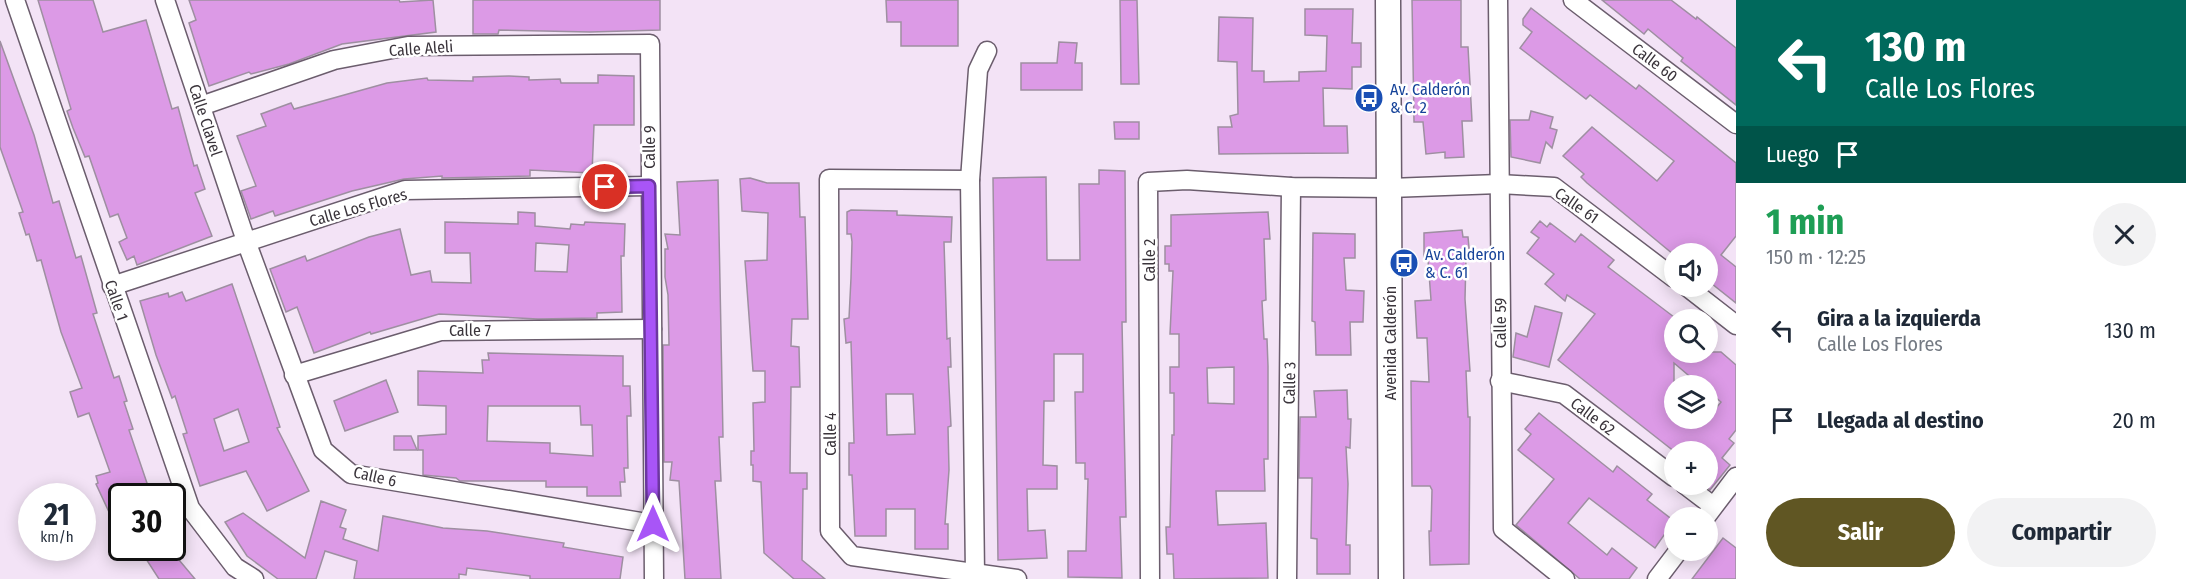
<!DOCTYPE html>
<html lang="es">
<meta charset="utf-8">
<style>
body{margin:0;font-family:"Fira Sans Condensed",sans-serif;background:#f2f2f3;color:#1f2937;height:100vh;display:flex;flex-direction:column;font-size:22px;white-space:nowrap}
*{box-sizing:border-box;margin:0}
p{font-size:20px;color:#747a83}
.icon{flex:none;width:33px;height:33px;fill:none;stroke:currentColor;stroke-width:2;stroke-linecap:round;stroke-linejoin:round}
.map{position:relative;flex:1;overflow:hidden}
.drawer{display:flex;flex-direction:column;background:#fff;width:450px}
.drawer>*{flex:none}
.banner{background:#00695c;color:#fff;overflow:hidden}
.buttons{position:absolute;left:1664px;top:243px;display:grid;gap:12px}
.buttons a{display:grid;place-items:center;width:54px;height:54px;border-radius:50%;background:#fff;box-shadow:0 3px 15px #0003;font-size:30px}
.speed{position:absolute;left:18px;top:483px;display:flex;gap:12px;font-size:30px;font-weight:700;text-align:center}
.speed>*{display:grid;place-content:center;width:78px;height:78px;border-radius:50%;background:#fff;box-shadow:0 3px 15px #0003;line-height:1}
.speed small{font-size:15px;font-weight:400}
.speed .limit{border:3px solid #111;border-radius:9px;background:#fff;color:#111}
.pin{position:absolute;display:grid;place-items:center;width:51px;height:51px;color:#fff;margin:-26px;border:3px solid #fff;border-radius:50%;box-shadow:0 2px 6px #0007}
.me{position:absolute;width:66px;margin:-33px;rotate:0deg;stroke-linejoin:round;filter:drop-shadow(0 0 4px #0008)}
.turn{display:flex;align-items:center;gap:21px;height:126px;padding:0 30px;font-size:27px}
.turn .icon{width:78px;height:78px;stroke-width:2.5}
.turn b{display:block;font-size:42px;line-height:51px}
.then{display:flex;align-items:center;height:57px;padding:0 30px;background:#0003;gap:12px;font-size:22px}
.round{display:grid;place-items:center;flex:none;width:63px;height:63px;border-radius:32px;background:#f2f2f3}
.summary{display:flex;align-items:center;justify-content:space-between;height:102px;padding:0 30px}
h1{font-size:36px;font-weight:700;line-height:45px;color:#1e9e55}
.action{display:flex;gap:12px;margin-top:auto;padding:12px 30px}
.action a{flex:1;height:69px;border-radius:36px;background:#605623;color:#fff;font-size:24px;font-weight:700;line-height:69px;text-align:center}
.action a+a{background:#f2f2f3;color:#1f2937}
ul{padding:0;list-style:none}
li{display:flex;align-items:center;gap:18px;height:90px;padding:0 30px}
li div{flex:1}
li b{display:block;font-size:22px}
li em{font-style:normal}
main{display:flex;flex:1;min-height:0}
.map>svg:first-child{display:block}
.building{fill:#dc9ae6;stroke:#9e8fa1;stroke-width:1.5;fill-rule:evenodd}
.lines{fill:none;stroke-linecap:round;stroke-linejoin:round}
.street-casing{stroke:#6b5d6d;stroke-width:21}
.secondary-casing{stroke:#6b5d6d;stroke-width:27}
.street{stroke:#fff;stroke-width:18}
.secondary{stroke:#fff;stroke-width:24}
.route-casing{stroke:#6d37a1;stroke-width:15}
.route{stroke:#a855f7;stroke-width:10}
.labels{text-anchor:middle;stroke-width:5;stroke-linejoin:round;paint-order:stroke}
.street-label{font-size:16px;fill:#3a343b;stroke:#fff}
.transit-label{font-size:16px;fill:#164399;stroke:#fff;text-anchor:start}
</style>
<main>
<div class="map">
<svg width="1736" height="579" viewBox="0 0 1736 579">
<rect width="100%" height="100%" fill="#f3e3f6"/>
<g class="building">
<path d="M38,0h55l10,32 43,-12 26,89 6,-2 16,59 3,-1 8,24 -10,4 17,43 -75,29 -3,-9 -7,4 -8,-18 8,-4 -9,-24 -8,3 -21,-61 -4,1 -12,-29 -6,-17 4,-2z"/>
<path d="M189,0h210l1,2 33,-2 3,32 -94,12 -53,20 -38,10 -2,-2 -40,14 -20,-63 7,-3z"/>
<path d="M473,0h187v30l-70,2 -91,-2 -1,4h-25z"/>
<path d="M886,0h72v46h-57v-24h-14z"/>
<path d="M1120,0h17l2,84h-18z"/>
<path d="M1412,0h49v47h7l4,74h-10l2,36 -19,1v-6l-19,2 -3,-32h-9z"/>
<path d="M1602,0h69l25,19 1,-2 39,31v57l-55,-44 2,-3 -35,-29 -4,5z"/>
<path d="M1531,8l105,81 3,-4 97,78v73l-15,19 15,12v36l-29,-23v-26h-34l-86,-71 -6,-6 3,-3 -21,-18 29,-29 65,54 17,-20 -84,-66 -4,4 -66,-51 12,-16 -9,-7v-6z"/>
<path d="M1305,9h48l-1,34h9v24h-9v22l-29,-1 1,38h23l1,27 -129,1 -1,-27h14l-2,-11 8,-2 -1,-52 -19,-1 1,-44 34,1 -1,53h12v11l35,-1v-9l27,-1 1,-35 -22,-1z"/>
<path d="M0,41l34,94 19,68 6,-2 17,57 5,-2 16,57 -4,1 21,64 5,-2 8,25 -3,1 9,27 -4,1 20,59 -27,7v44l-26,-56 2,-1 -2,-7 14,-4 -21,-59 -11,4 -8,-25 12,-4 -21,-56 -20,-72 -4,1 -8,-27 -3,1 -7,-22 4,-1 -23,-65z"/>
<path d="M1059,42l18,1 -2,20h7v27h-61v-27h36z"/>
<path d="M598,75l36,1v49h-40l-2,48 -62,-3v6l-88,2v-2l-38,3 -52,12 -77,25 -2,-5 -22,8 -10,-28 15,-5 -19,-50 29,-10 -5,-12 30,-11 3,6 93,-26 40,-5 1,2 45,1v-4l36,-1 20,1v3l31,-1 1,4h37z"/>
<path d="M1531,111l22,6 -3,11 7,2 -5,18 -6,-6 -6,21 -29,-6 -1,-37h19z"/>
<path d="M1114,122h25v17h-24z"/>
<path d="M1099,170l26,1 1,151h-4l4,195h-6l2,61 -54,-1v-26h18l2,-72h-3v-16h-9l-1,-71h8v-38h-29v47h-10l-1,64 14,1v23h-30l1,42 17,-1 2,28 -49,2 -5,-382 53,-1 1,83h33l-1,-76h20z"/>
<path d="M750,178l17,5h32l1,34h5l3,102h-16l-1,27 8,1 1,40h-9l-1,86h17v16h-4l-1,71 23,19h-31l-30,-26 -3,-71 -8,-1v-16h-2v-14h3l-1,-48 12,-1v-31h-12l-8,-110 22,-1 1,-47 -26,-2 -2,-32z"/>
<path d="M718,180l5,257h-4l2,44h-6l6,98h-36l-6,-98 -9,-1 2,-18h-8l-1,-117h6l-1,-50 -3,-18v-28h3l-3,-15 15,1 -3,-53z"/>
<path d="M851,210l46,1v4l55,2 -1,25h-7l3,97 3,-1 1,29h-3l3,59 -3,1 1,43 -4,54h3v25h-33v-40h-29v27h-31l-3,-61h-3v-32h5l-3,-101 -5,1 -2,-24 5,-1 2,-40 1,-36 -1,-8h-4v-22zM886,394h27l2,40 -28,1z"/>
<path d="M518,212l17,1v13l35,3 1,-5 13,1 1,-3 40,2 -1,32h-3l1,56 -25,1v5l-59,1 -99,-5 -68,20 -1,-2 -56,21 -17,-46 -11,5 -16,-43 35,-13 2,5 62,-24 31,-8 11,46 19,-4 2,11 39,1 -1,-30h-25v-31l73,2zM536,243l33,2 -2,27 -32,-1z"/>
<path d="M1268,212l2,27h-6l2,61 -4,1 2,38h3l1,27v93h-4l1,32h-49l2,34 48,-2 2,55 -94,1 -1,-25h-6l-1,-27h4l2,-92h2v-42h-4v-26h9v-33h-9l3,-63h-4v-7h-4v-18h6v-31zM1234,367v37l-26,-1 -1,-35z"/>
<path d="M1540,221l7,6 3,-4 25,19 6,-8 33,26 -6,7 66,50v35h47l15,13v65l-7,9 5,4 -12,15 8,7 -20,25 -3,-3v-35h-32l-117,-92 37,-46 -28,-19 -2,6 -20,-17 9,-10 -27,-21 12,-15 -8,-6zM1674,363l27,23h6v4l14,12 -13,16h-34z"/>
<path d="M1462,230l1,7h5l2,21h-4l-1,41 5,72h-4l2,46h2l-1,147 -39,1 -1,-34h2l1,-41 -2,-4h-18l-1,-105 18,1 -2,-44h-10l-2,-37 16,-1 -3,-40h-4v-27z"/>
<path d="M1313,233l42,1v24h-11l2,32 18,1 -1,31h-13l1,33h-35l-1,-33 -3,-1z"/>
<path d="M232,284l48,143 -3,1 32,63 -42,20 -21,-40 -46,15 -17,-52 4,-1 -12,-37 -3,2 -16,-43 -16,-54 28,-8 1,4 13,-5 4,9zM238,409l11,33 -25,9 -10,-32z"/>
<path d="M1535,306l27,7 -13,54 -36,-10 3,-24 11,4z"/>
<path d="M488,353l135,3v30h7l1,30h-4l1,52h-4l1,14h-5l1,14h-34v-9h-41v-6h-86l-4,-3 -33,-3v-25h-5v-14l28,-2v-28l-28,-1v-34l65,2 -1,-13h7zM488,406h92l1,19h11l1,31 -43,-3v-10l-63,-2z"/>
<path d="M386,380l12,32 -53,19 -11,-30z"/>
<path d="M1347,390l1,29h3l-1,29 -4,-1 2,37 -2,61h4v29h-33v-35l-6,-1 1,-60h-13l1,-61h16l-2,-26z"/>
<path d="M1539,413l74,59 4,-6 35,28 -5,6 27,21 -19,27 -66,-50 -21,25 39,32 5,-7 25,20 -8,11h-49l-64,-54 38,-46 -36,-29 13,-16 -6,-5z"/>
<path d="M394,436h17l6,14h-23z"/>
<path d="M321,501l25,9 -6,17 6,2 -3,10 35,12 5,-35 60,12 44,3 77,12 -1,4 60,10 -3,22h-90v-3l-63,-8 -1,7 -7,-1v5h-105l3,-18 -32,-10 -9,28h-38l-31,-23 -22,-34 18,-9 62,45z"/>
<path d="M1723,538l13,10v31h-44z"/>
<path d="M139,548h30l26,31h-36z"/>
</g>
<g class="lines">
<g class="street-casing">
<g id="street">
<path d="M15,0l175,508 45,59 19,12"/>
<path d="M165,0l81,241 77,209 28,24 302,50"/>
<path d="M1498,0l5,529 62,50"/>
<path d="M1573,0l163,124"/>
<path d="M201,106l133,-46 74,-14 242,-2 4,535"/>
<path d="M970,180l-141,-1 1,352 22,25 165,23"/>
<path d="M112,286l293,-96 244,-4"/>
<path d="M1686,286l50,39"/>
<path d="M294,375l147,-44 211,-2"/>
<path d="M1500,381l64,13 110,83"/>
<path d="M1684,484l29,22"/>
<path d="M1705,518l31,-41"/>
<path d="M975,574l-5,-394 8,-110 9,-19"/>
<path d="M1150,579l-2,-397 39,-2 104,7 99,1 109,-4 55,3 120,91"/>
<path d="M1287,579l4,-392"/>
<path d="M1657,579l22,-29"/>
</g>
</g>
<g class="secondary-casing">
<path id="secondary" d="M1388,0l3,579"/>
</g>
<use href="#street" class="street"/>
<use href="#secondary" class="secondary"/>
</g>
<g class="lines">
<g class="route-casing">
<path id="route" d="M605,187l44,-1 4,338"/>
</g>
<use href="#route" class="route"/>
</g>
<defs>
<g id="bus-disc" transform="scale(1.5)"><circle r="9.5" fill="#1a4fb4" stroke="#fff"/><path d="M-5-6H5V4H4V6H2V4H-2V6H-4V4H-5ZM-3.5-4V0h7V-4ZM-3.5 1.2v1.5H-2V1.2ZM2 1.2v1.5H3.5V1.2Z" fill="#fff"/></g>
</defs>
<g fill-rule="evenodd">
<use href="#bus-disc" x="1369" y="98"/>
<use href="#bus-disc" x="1404" y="263"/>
</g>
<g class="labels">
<g class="street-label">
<text transform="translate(421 48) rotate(-4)" y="6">Calle Aleli</text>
<text transform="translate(1655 62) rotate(37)" y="6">Calle 60</text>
<text transform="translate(206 120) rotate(72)" y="6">Calle Clavel</text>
<text transform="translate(649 147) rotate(-90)" y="6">Calle 9</text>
<text transform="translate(1577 205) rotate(35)" y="6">Calle 61</text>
<text transform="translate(358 207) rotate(-16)" y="6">Calle Los Flores</text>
<text transform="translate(1149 260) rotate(-90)" y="6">Calle 2</text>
<text transform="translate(117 300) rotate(71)" y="6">Calle 1</text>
<text transform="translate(1500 323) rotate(-90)" y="6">Calle 59</text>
<text x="470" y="336">Calle 7</text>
<text transform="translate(1390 343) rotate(-90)" y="6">Avenida Calderón</text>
<text transform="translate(1289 383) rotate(-89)" y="6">Calle 3</text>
<text transform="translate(1593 416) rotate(37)" y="6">Calle 62</text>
<text transform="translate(830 434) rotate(-90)" y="6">Calle 4</text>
<text transform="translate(375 476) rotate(13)" y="6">Calle 6</text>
</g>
<g class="transit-label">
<text x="1390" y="95">Av. Calderón<tspan x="1390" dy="18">&amp; C. 2</tspan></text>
<text x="1425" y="260">Av. Calderón<tspan x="1425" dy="18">&amp; C. 61</tspan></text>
</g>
</g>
</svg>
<div class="buttons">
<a><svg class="icon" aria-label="sound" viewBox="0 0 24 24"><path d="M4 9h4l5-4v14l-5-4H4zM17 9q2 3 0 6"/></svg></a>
<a><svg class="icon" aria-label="search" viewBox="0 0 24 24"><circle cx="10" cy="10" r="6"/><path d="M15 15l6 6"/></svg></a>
<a><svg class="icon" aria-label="layers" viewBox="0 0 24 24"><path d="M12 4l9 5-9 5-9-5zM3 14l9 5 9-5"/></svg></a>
<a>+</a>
<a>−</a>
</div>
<div class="speed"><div>21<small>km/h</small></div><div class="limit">30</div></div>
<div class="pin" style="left:605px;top:187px;background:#d93025"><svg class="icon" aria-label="arrive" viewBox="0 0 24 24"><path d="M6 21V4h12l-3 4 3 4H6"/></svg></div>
<svg class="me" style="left:653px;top:524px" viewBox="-20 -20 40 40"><path d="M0-17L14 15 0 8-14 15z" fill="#a855f7" stroke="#fff" stroke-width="4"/></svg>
</div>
<section class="drawer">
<div class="banner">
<div class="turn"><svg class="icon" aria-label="left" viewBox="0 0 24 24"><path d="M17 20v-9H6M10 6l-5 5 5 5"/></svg><div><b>130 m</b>Calle Los Flores</div></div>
<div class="then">Luego<svg class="icon" aria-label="arrive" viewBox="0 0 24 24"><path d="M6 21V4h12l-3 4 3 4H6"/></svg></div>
</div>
<div class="summary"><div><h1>1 min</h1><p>150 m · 12:25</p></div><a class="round"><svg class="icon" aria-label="close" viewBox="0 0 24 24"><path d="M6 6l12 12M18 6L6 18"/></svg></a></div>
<ul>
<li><svg class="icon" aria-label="left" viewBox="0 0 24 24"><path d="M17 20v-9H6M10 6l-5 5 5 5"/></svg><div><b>Gira a la izquierda</b><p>Calle Los Flores</p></div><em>130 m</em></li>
<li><svg class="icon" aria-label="arrive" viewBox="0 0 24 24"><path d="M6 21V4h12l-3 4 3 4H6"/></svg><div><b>Llegada al destino</b></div><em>20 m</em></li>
</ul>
<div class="action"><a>Salir</a><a>Compartir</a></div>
</section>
</main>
